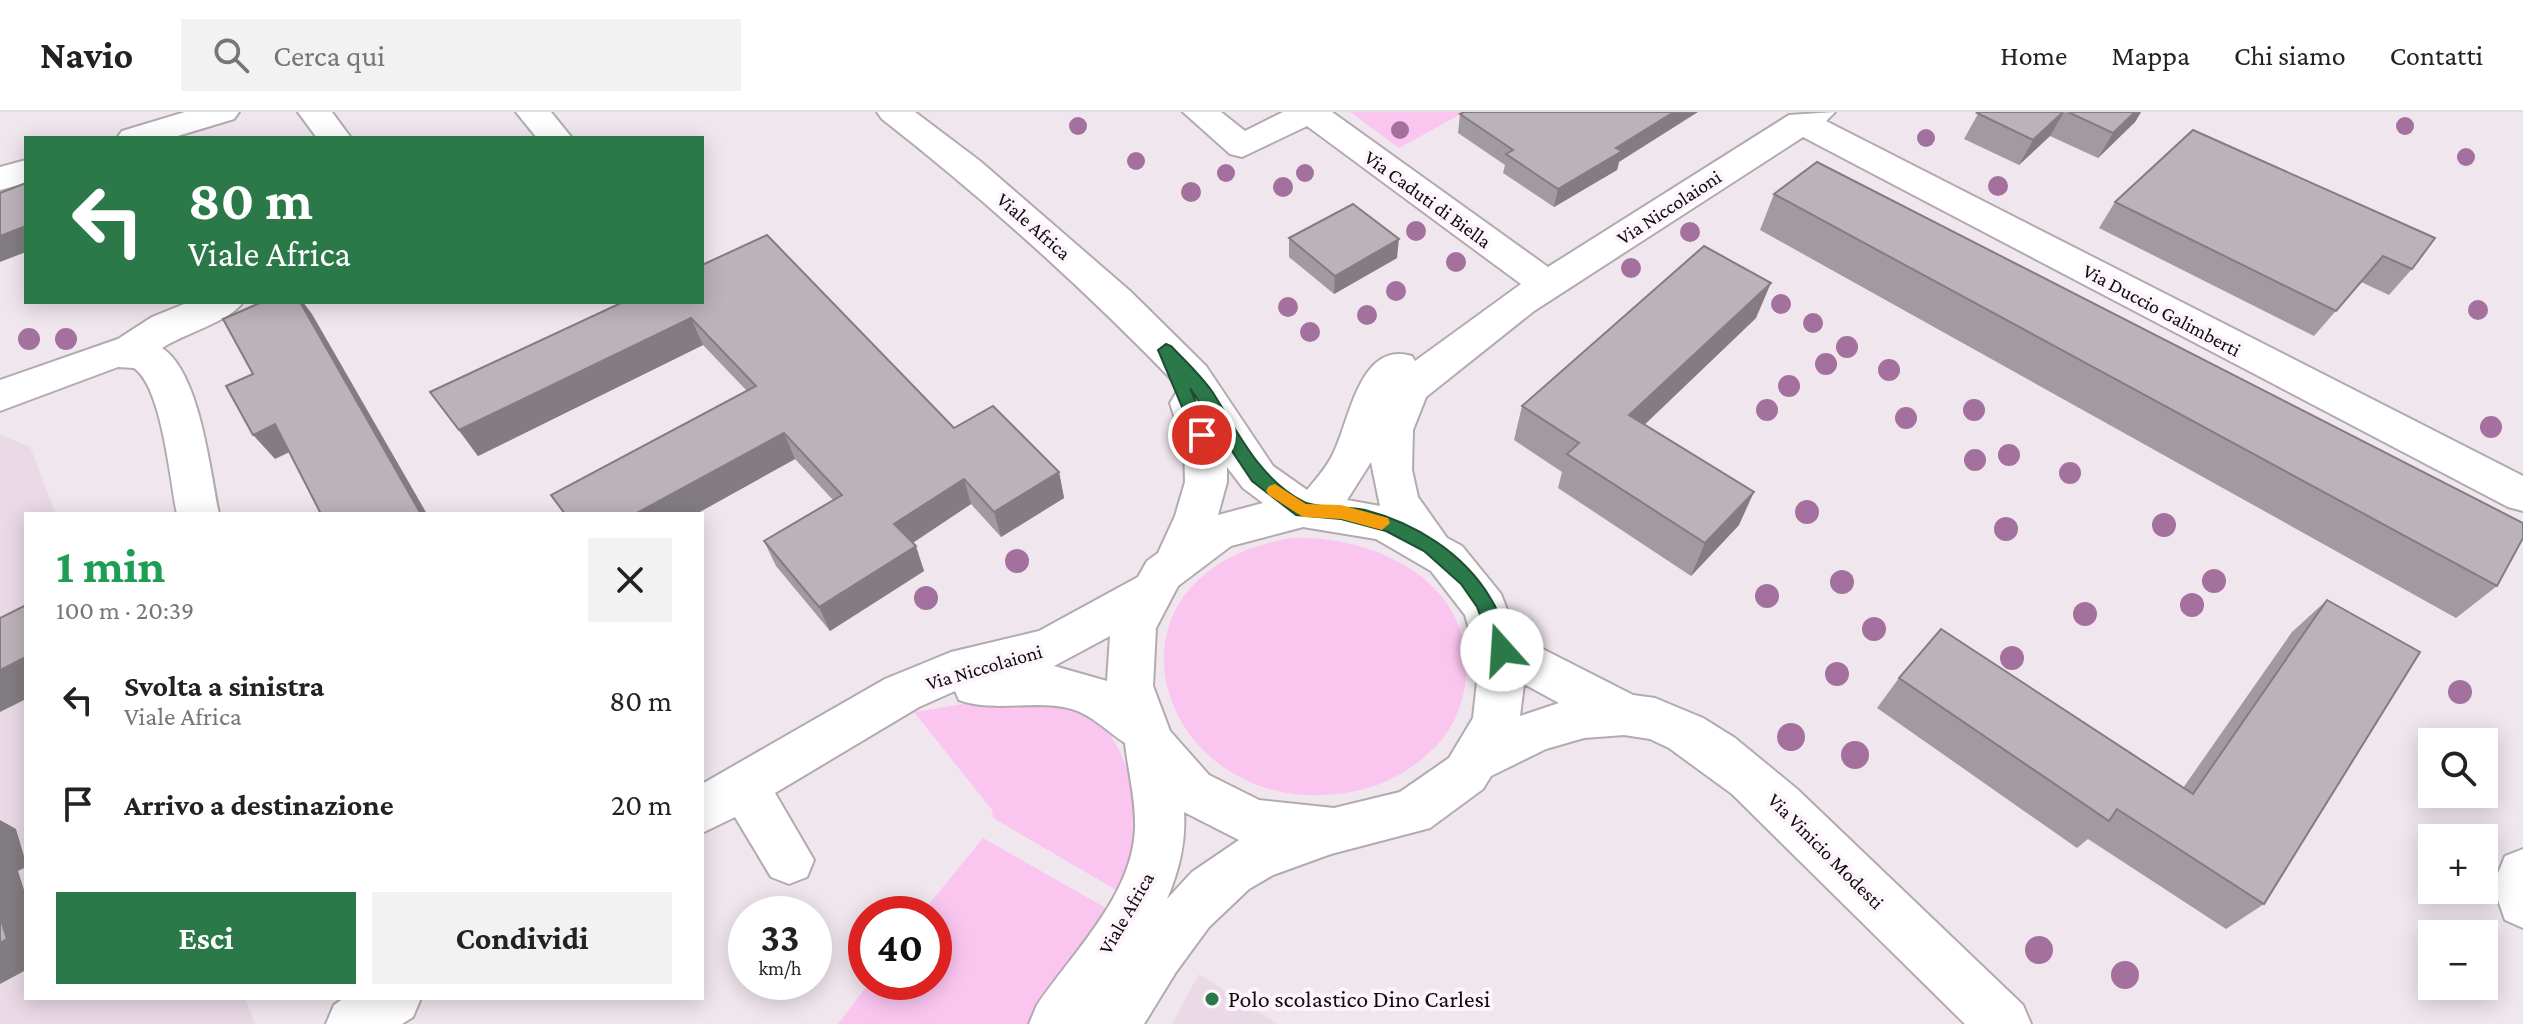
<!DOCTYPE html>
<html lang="it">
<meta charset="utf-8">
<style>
body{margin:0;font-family:"Crimson Pro",serif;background:#f2f2f2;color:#222;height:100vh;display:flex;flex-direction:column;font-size:30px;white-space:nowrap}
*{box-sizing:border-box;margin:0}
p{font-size:26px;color:#767676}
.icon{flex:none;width:44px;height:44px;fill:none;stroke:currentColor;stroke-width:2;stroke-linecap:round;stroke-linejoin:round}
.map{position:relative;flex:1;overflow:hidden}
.side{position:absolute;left:24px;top:400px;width:680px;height:488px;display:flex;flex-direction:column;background:#fff;border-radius:0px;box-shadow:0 4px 20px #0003}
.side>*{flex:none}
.banner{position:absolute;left:24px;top:24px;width:680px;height:168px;border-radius:0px;box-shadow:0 4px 20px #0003;background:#2b7949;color:#fff;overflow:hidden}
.buttons{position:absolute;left:2418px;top:616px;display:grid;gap:16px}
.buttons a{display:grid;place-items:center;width:80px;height:80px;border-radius:0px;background:#fff;box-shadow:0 4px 20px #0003;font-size:40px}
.speed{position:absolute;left:728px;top:784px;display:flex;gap:16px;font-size:40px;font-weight:700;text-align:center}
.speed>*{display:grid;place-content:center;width:104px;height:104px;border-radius:50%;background:#fff;box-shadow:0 4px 20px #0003;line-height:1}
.speed small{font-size:20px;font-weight:400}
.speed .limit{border:12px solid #d22;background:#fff;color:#111}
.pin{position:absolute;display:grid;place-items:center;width:68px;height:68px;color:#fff;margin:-34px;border:4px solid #fff;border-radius:50%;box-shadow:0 2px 8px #0007}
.me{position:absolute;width:88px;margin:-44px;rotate:341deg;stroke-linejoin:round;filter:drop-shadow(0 0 6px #0008)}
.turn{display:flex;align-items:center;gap:28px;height:168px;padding:0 32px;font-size:36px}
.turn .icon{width:104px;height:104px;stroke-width:2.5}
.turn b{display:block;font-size:56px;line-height:68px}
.round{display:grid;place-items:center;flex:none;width:84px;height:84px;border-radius:0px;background:#f2f2f2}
.head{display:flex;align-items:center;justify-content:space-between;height:136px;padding:0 32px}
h1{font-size:48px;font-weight:700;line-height:60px;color:#1e9e55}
.action{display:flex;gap:16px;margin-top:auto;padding:16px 32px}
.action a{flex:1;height:92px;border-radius:0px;background:#2b7949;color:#fff;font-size:32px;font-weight:700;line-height:92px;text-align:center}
.action a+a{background:#f2f2f2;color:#222}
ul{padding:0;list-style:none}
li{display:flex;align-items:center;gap:24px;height:104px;padding:0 32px}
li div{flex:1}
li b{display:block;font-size:30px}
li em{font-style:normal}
header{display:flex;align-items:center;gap:48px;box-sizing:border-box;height:112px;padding:0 40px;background:#fff;border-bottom:2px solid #e0e0e0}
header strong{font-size:38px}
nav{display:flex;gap:44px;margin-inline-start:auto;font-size:28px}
.search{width:560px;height:72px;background:#f2f2f2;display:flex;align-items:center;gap:20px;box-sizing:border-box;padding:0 28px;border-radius:0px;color:#767676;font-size:30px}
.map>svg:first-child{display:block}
.built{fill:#e9dae6}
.green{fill:#fac6f0}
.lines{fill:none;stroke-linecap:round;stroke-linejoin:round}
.minor-casing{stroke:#b3aab1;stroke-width:4}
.minor{fill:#fff;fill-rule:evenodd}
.tree{fill:#a4719e}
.wall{fill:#a19a9f}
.shaded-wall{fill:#837d82}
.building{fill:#bbb3b9;stroke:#837d82;stroke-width:2}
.route{fill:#2b7949;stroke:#1c4f2f;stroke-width:2}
.slow{fill:#f59e0b}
.poi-dot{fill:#2b7949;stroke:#fdf5fb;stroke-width:3}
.labels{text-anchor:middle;stroke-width:8;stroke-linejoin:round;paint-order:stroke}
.street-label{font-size:20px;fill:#0f0c0e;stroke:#fdf5fb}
.near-poi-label{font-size:24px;fill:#0f0c0e;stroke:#fdf5fb;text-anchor:start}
</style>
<header>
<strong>Navio</strong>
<div class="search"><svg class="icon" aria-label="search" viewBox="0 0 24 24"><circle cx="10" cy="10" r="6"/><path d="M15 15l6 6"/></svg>Cerca qui</div>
<nav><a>Home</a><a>Mappa</a><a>Chi siamo</a><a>Contatti</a></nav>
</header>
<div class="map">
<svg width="2523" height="912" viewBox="0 0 2523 912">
<rect width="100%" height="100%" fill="#f0e7ee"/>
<g class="built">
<path d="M0,322l30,13 26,67h-30v484h219l10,26h-255z"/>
<path d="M1199,862l79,50h-106z"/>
</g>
<g class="green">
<path d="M1350,0h115l-66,36z"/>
<path d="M1291,426c82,-3 182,42 175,139 -2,24 -11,48 -27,66 -20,21 -43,37 -71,45 -201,54 -300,-211 -77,-250z"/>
<path d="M1012,589c25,2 54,3 78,15 33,17 56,96 51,132 -3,15 -12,31 -18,46l-130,-76 -1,-8 -78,-98 54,-9z"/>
<path d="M983,726l128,73 -83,113h-190l32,-42h64v-68h-13z"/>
</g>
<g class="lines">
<g class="minor-casing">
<g id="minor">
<path d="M185,0h54l-5,7 -63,19h-54l5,-7z"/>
<path d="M298,0h34l19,26h-34z"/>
<path d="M516,0h35l21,26h-35z"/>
<path d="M877,0h38l65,49 150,130 76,75 67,100 34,24c9,-11 20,-23 26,-36 17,-33 26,-114 79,-98l3,5 106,-77 -214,-158 -65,31 -12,-3 -47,-42h38l24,19 38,-19h49l216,155 241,-152 46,-3 -9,9 697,355v35l-15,-4 -705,-370 -269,174 -108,86 -13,33 -1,40 6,27 29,41 15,8 39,48 16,42 116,59 22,3 48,20 32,20 62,51 226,216 8,19h-66l-233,-230 -63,-46 -19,-9 -26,-4 -40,3 -38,11 -55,27 -8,13 -53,39 -99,26 -58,21 -24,14 -40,38 -33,45 -32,52h-115l8,-19c36,-53 95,-109 98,-176 1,-29 -7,-58 -10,-86 -17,-11 -33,-28 -53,-34 -37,-10 -77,4 -113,-9l-4,-9 -36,16 -144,86 39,67 -7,17 -18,7 -18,-7 -36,-60 -33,16v-49l183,-105 66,-27 88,-21 99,-54 9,-16 11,-8 17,-37 10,-34 -1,-35 -14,-44 6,-10 5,-2 -3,-5c-93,-96 -191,-185 -296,-267zM1371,350l9,44 -33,-6zM1227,355l16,21 20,15 -45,12 9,-33zM1303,415l73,12 55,32 34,44 14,49 -6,54 -24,40 -49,34 -66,16 -75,-8 -50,-25 -39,-44 -17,-45 3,-58 22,-42 53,-40zM1110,524l-3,45 -53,-15zM1524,572l35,19 -39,13zM1184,700l55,28 -47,32 -25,27c12,-29 19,-56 17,-87z"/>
<path d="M26,48v23l-26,7v-23z"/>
<path d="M189,190h54c-12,19 -60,32 -81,46 38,25 48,123 57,166h-42c-7,-34 -15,-127 -43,-146l-16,-1 -118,44v-31l118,-41 34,-22z"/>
<path d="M2523,737v79l-18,-8 -12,-34 12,-30z"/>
<path d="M344,886h77l-8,19 -11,7h-76l8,-19z"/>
</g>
</g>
<use href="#minor" class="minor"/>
</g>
<g class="tree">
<circle cx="1078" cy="14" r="9"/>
<circle cx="2405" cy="14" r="9"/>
<circle cx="1400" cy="18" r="9"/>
<circle cx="1926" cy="26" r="9"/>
<circle cx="2466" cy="45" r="9"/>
<circle cx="1136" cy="49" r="9"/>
<circle cx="1226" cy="61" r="9"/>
<circle cx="1305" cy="61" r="9"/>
<circle cx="1998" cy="74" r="10"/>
<circle cx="1283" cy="75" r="10"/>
<circle cx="1191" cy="80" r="10"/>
<circle cx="1416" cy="119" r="10"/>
<circle cx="1690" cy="120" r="10"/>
<circle cx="1456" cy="150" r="10"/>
<circle cx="1631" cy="156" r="10"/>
<circle cx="1396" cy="179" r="10"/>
<circle cx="1781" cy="192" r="10"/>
<circle cx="1288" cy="195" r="10"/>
<circle cx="2478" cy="198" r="10"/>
<circle cx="1367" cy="203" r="10"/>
<circle cx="1813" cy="211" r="10"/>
<circle cx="1310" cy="220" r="10"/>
<circle cx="29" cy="227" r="11"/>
<circle cx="66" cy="227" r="11"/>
<circle cx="1847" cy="235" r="11"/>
<circle cx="1826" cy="252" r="11"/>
<circle cx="1889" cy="258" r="11"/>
<circle cx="1789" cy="274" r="11"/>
<circle cx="1767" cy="298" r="11"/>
<circle cx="1974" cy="298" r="11"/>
<circle cx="1906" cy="306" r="11"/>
<circle cx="2491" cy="315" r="11"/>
<circle cx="2009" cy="343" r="11"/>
<circle cx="1975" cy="348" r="11"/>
<circle cx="2070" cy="361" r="11"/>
<circle cx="1807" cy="400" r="12"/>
<circle cx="2164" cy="413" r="12"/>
<circle cx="2006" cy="417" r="12"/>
<circle cx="1017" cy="449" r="12"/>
<circle cx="2214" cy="469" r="12"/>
<circle cx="1842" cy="470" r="12"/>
<circle cx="1767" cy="484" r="12"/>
<circle cx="926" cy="486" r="12"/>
<circle cx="2192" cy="493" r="12"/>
<circle cx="2085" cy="502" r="12"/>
<circle cx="1874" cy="517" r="12"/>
<circle cx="2012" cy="546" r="12"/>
<circle cx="1837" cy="562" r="12"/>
<circle cx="2460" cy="580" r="12"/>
<circle cx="1791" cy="625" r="14"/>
<circle cx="1855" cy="643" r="14"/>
<circle cx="2039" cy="838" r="14"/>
<circle cx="2125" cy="863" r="14"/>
</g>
<g class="wall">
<path d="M1979,0h162l-6,10 -37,36 -48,-22 -31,29 -55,-26z"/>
<path d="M1460,2l159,48 -2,8 -63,37 -51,-34 2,-8 -47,-32z"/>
<path d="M2193,18l219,139 -23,26 -28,-13 -47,54 -215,-108 16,-26z"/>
<path d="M1774,82l723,392 -41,32 -696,-388z"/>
<path d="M1289,126l108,20 -63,36 -45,-37z"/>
<path d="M702,190l252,126 105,44 5,26 -63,39 -30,-33 -58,39 11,28 -94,60 -54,-65 -12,-25 69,-41 -38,-41 -99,55h-132l-13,-19 196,-104 -44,-46 -225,111 -48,-64z"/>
<path d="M1756,206l-112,107 95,100 -48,51 -133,-88 4,-16 -48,-32 8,-34z"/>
<path d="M2327,488l-63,304 -38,25 -138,-90 -11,9 -200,-140 22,-30 284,110 109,-156z"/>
</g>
<g class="shaded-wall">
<path d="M1674,0h24l-79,50 -2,8 -63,37 4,-18 58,-41z"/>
<path d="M2064,0l-14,24 -31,29 14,-25z"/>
<path d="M2135,0h6l-6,10 -37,36 15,-25z"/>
<path d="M26,114v26l-26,10v-26z"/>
<path d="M1399,127l-2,19 -63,36 1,-18z"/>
<path d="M1771,171l-15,35 -138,132 11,-35z"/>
<path d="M300,190h3l9,12 115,200h-6z"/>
<path d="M691,206l12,27 -225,111 -19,-26z"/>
<path d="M275,312l21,25 -21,10 -22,-24z"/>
<path d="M784,321l11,26 -99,55h-61z"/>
<path d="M1059,360l5,26 -63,39 -7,-25z"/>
<path d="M964,367l7,25 -68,45 -9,-25z"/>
<path d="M1754,380l-15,33 -48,51 14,-33z"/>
<path d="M916,434l8,25 -94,60 -11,-24z"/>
<path d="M26,545v42l-26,13v-42z"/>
<path d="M0,708l16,9 10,34v4l-8,4 8,25v74l-26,14z"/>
</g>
<g class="building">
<path d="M1464,0h210l-58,36 6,3 -64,38 -52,-35 7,-4 -53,-36z"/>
<path d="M1979,0h84l-30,28 -56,-27z"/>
<path d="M2068,0h67l-22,21z"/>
<path d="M2193,18l242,108 -23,31 -29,-13 -47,55 -221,-109z"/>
<path d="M1817,50l706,361v15l-26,48 -723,-392z"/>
<path d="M26,71v43l-26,10v-43z"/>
<path d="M1353,92l46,35 -64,37 -46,-38z"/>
<path d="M767,123l187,193 39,-22 66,66 -65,40 -30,-33 -70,45 22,22 -97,61 -55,-66 78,-46 -58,-62 -149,81h-70l-14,-19 205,-109 -65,-68 -232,112 -29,-38 193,-90h79v-37z"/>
<path d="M1704,134l67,37 -142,132 125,77 -49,51 -138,-89 12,-11 -57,-37z"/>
<path d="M262,190h38l121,212h-100l-46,-90 -22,11 -27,-49 27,-12 -30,-55z"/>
<path d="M2327,488l93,52 -156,252 -147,-95 -8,12 -210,-143 42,-49 252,165z"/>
<path d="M26,493v52l-26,13v-52z"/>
<path d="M0,805l7,22 -7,4z"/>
</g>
<path class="route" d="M1166,232l5,2c15,16 33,32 44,50 25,40 46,84 89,106 13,7 44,4 61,8 50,13 99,43 126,89 10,15 14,34 20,51l-2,5h-14l-18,-48 -16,-23 -37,-33 -38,-20 -45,-12 -45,-4 -44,-34 -62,-93 20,47 -8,7 -6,-2 -38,-90z"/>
<path class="slow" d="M1275,372l31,20 35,1 47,13 2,5 -8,7 -41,-11 -38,-2 -34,-22 -3,-4 3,-5z"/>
<circle class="poi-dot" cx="1212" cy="887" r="8"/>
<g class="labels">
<g class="street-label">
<text transform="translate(1428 87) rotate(36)" y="7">Via Caduti di Biella</text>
<text transform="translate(1669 95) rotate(-33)" y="7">Via Niccolaioni</text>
<text transform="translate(1034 114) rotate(41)" y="7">Viale Africa</text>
<text transform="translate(2162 198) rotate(28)" y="7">Via Duccio Galimberti</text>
<text transform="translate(984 555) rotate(-16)" y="7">Via Niccolaioni</text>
<text transform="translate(1826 739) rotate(45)" y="7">Via Vinicio Modesti</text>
<text transform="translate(1126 801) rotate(-60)" y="7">Viale Africa</text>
</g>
<g class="near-poi-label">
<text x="1228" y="895">Polo scolastico Dino Carlesi</text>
</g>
</g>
</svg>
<div class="buttons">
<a><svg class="icon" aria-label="search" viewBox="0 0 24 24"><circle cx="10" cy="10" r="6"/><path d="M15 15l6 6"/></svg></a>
<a>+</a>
<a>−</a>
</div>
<div class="speed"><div>33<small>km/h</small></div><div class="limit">40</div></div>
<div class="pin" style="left:1202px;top:323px;background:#d93025"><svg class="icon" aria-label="arrive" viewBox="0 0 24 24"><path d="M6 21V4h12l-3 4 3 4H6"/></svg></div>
<svg class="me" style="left:1502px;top:538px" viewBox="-20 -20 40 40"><circle r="19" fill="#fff"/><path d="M0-13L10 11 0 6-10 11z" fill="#2b7949"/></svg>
<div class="banner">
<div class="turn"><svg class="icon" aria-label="left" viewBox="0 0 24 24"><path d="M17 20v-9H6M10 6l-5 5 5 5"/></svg><div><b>80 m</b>Viale Africa</div></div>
</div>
<section class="side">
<div class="head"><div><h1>1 min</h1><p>100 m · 20:39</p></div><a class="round"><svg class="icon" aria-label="close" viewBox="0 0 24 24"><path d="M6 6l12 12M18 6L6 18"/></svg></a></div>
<ul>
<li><svg class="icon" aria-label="left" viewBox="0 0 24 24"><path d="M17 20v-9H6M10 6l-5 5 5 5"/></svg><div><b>Svolta a sinistra</b><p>Viale Africa</p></div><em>80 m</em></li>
<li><svg class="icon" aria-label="arrive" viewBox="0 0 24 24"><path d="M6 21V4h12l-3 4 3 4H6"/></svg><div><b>Arrivo a destinazione</b></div><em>20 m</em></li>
</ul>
<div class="action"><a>Esci</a><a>Condividi</a></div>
</section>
</div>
